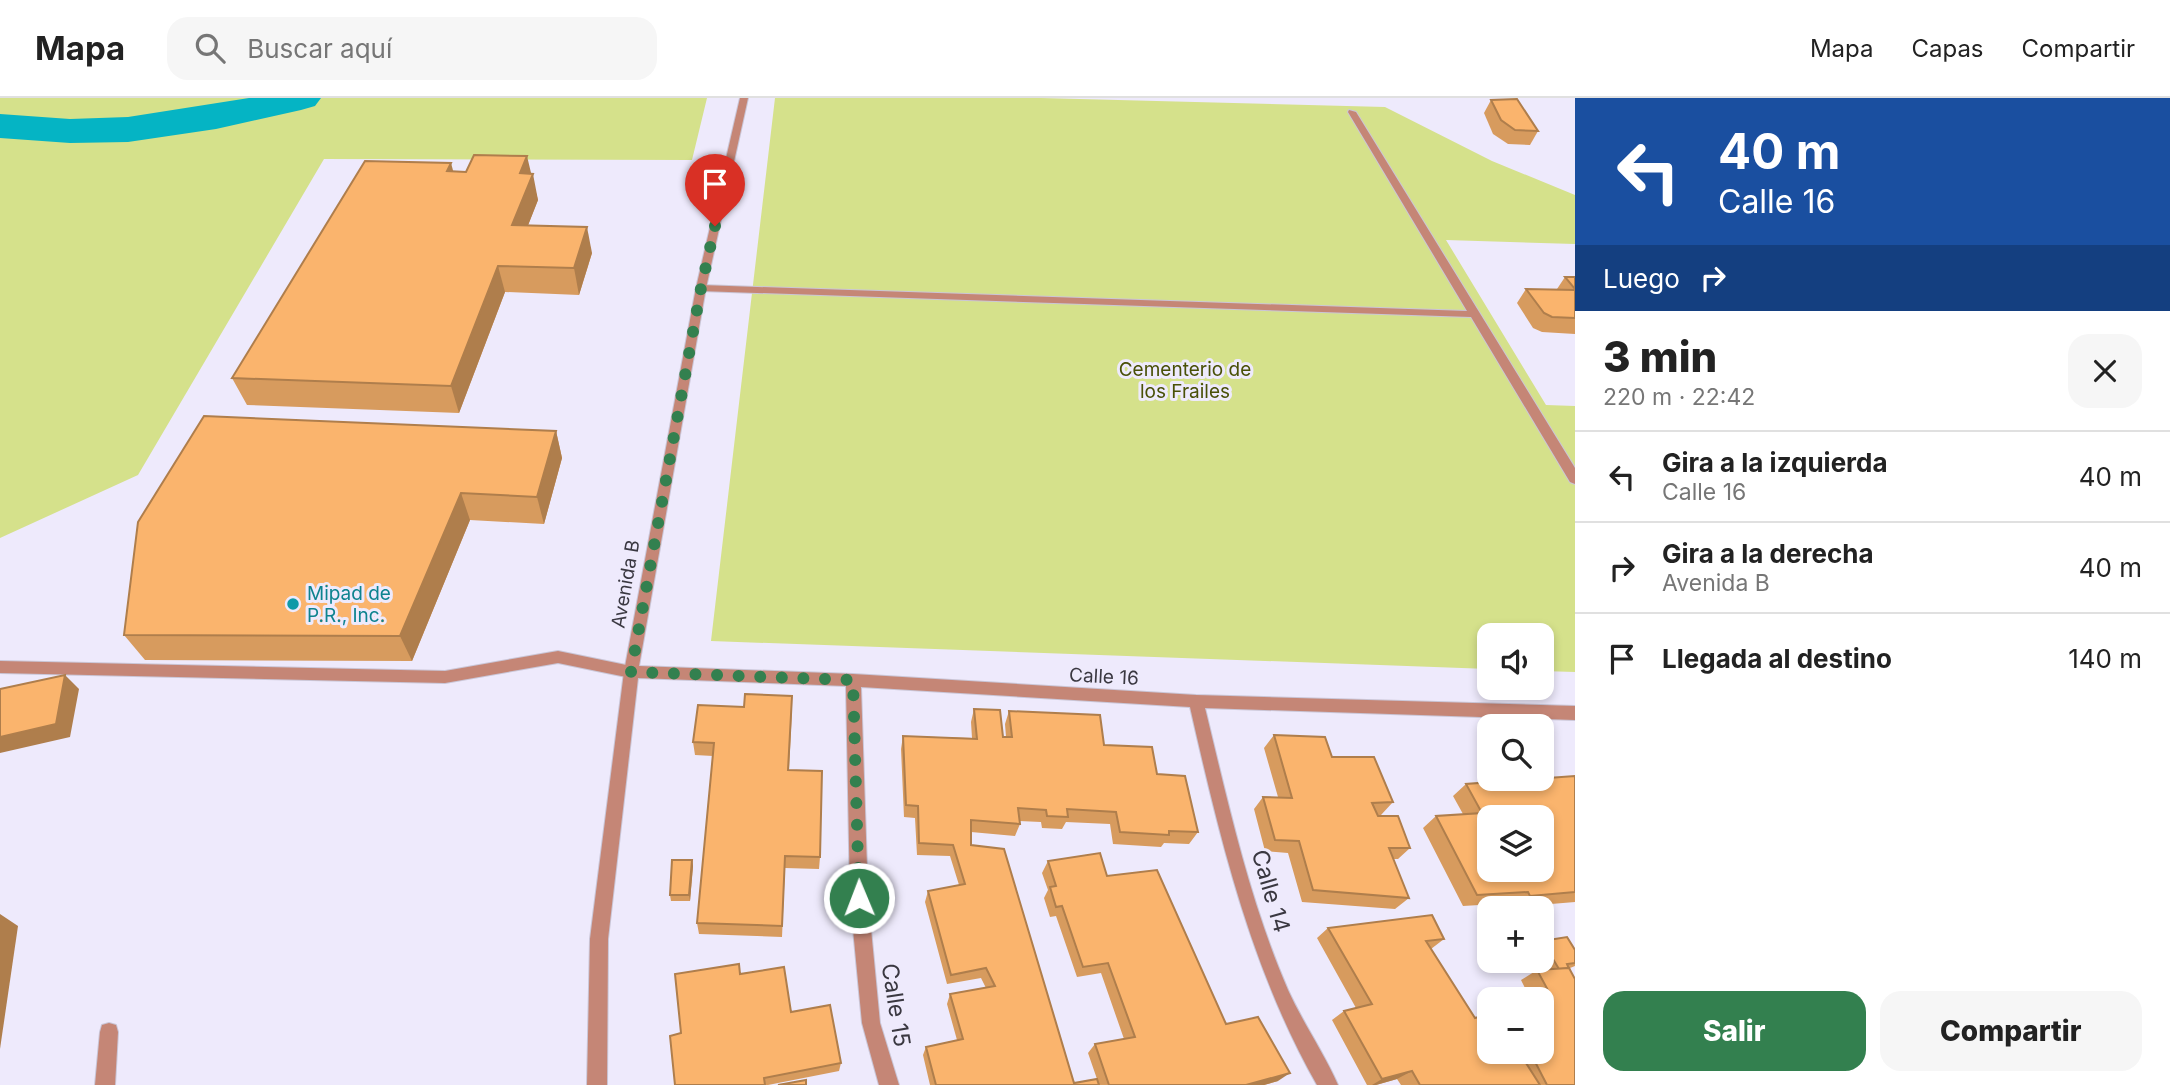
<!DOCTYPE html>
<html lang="es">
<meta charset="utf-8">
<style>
body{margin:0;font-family:Inter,sans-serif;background:#f6f6f6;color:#222;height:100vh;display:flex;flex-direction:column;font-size:26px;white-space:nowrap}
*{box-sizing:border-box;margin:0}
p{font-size:23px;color:#767676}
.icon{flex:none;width:38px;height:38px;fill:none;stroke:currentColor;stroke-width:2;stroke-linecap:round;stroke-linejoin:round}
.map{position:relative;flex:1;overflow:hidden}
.drawer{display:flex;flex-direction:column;background:#fff;width:595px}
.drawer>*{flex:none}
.top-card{background:#1a4fa0;color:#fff;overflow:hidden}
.fabs{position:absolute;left:1477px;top:525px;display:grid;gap:14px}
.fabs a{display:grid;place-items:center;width:77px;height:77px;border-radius:14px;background:#fff;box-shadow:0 4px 10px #0003;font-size:35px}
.pin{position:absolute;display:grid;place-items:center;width:60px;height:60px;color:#fff;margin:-72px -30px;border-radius:50% 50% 50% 0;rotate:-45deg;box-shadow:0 0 7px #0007}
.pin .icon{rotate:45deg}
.me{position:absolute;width:77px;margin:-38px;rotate:359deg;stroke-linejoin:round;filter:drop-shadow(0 0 5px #0008)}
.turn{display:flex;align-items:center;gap:24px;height:147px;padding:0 28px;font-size:32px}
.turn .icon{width:91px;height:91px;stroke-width:2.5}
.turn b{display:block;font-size:49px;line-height:60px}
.then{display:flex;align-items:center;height:66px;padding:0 28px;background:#0003;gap:14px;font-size:26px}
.round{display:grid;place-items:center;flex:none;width:74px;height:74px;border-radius:21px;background:#f6f6f6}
.headline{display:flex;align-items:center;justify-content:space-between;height:119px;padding:0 28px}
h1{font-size:42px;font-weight:800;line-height:52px}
.button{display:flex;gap:14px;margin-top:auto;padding:14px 28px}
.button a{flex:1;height:80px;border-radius:21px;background:#33804f;color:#fff;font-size:28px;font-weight:800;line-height:80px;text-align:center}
.button a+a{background:#f6f6f6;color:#222}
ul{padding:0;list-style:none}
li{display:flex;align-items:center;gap:21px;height:91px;padding:0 28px;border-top:2px solid #e0e0e0}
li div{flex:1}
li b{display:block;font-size:26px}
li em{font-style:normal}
header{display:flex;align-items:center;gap:42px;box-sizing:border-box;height:98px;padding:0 35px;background:#fff;border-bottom:2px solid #e0e0e0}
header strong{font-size:33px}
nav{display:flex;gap:38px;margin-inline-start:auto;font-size:24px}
.search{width:490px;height:63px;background:#f6f6f6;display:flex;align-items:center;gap:18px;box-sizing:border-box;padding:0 24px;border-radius:21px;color:#767676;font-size:26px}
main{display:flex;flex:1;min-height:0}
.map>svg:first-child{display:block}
.green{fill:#d5e18b}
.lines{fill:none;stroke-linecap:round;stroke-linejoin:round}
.river{fill:#05b4c4;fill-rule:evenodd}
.lane-casing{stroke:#cac6d7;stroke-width:2}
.street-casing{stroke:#cac6d7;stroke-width:2}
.lane{fill:#c58676;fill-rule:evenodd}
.street{fill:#c58676;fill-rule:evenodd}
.wall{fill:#d79b5e}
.shaded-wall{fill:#af7e4c}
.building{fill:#fab46d;stroke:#af7e4c;stroke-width:2;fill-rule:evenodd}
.route{stroke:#33804f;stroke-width:12;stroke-dasharray:0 21.6}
.culture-dot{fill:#0f9aa8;stroke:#eeeafc;stroke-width:2.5}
.labels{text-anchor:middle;stroke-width:6;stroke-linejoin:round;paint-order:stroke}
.park-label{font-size:19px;fill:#495007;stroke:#eeeafc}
.street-label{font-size:19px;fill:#3a3841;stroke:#eeeafc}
.culture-label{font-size:19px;fill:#0d838f;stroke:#eeeafc;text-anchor:start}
.near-street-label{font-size:23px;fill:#3a3841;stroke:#eeeafc}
</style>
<header>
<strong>Mapa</strong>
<div class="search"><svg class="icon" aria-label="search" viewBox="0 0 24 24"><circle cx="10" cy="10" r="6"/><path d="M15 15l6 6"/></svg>Buscar aquí</div>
<nav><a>Mapa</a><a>Capas</a><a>Compartir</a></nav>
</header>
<main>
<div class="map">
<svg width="1575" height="987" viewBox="0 0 1575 987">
<rect width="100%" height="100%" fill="#eeeafc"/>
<g class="green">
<path d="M0,0h707l-15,62 -368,-1 -186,316 -138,63z"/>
<path d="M775,0h266l344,9 107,54 83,34v49l-129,-4 100,165 29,1v266l-33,-1v-36h-53v34l-778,-28z"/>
</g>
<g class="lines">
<path class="river" d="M249,0h72l-6,8 -14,4 -85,19 -88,13 -58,1 -70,-5v-24l70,5 58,-2z"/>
<g class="lane-casing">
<g id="lane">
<path d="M1349,12l7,2 219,356v16l-5,-2 -99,-165 -770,-26 -5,-3 5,-3 766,26 -119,-199z"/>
<path d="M558,553l73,15 5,2 2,4 -2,4 -5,2 -73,-15 -113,20 -445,-10v-12l445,10z"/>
<path d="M109,925l7,2 2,7 -3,53h-20l5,-53 2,-7z"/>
</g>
</g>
<g class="street-casing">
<path id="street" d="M740,0h8l-42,190 -67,378 214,8 343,21 379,11v14l-370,-12c23,95 44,192 83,282 15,33 36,63 50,95h-21c-67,-118 -97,-247 -127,-378l-329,-20 7,211 12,125 19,62h-20l-17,-62 -12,-125 -4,-212 -208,-8 -30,261 -1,146h-20l3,-146 34,-267 72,-384z"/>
</g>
<use href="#lane" class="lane"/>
<use href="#street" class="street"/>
</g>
<g class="wall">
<path d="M1491,2l47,31 -8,14 -22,-1 -15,-10 -9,-21z"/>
<path d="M453,73l78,3 7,26 -10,25 64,28 -13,42 -74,-3 -46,121 -212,-8 -15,-27z"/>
<path d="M1565,179h10v57l-33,-2 -9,-4 -16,-25 9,-14h31z"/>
<path d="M556,333l6,27 -18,66 -74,-4 -58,141 -267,-1 -21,-25z"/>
<path d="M744,609l48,3 -3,60 31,87 -1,12 -34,-1 -3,69 -83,-3 -2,-11 16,-167 -18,-1 -2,-13z"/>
<path d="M974,611l29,28h3l-1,-13 4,-13 95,34 53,29 41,58 -9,12 -25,-1 -3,4 -48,-3 -3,-20 -44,-2 -4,7 -20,-1 -1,-6 -22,-1 1,3 -5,12 -44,-4v13l103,238 23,-4 -9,-26 7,-9 29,-5 -23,-66 -24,4 -21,-61 -6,1 -6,-19 4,-8 -6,-17 6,-12 59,15 119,148 52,57 -14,4h-334l-7,-30 3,-8 31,-7 -10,-36 3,-10 36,-6 -5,-10 -34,6 -22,-82 3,-11 31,-6 -9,-29 -33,-1 -2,-37 -11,-1 -3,-68 2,-13 69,2 -1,-16z"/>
<path d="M1274,637l58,22 61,45 -12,13h-3l32,33 -12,11h-5l16,39 -14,11 -93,-7 -14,-49 -23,-2 -11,-42 9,-12h15l-14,-49z"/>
<path d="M1575,678v126l-61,5 -2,-4 -49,3 -40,-78 13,-12 27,-2 -10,-18 13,-12z"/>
<path d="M692,762l1,6 -3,35h-19l-1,-6z"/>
<path d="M1328,830l116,11 -13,10 58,103h53v-53h-46l6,-4 26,-1 -7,-14 16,-10 10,-1 -5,-9v-20l33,10v16l-5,2 5,117h-174l-4,-6 -21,6h-9l-35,-65 12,-9 12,-3 -39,-70z"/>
<path d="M740,876l51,38 50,51 -2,8 -71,14h-93l6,-52z"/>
</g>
<g class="shaded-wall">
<path d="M527,58l5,21 1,-3 5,26 -20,51 -6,-26 8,-52z"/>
<path d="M451,65l7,26 -11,-18z"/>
<path d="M587,129l5,26 -13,42 -5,-27z"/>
<path d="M498,168l7,26 -46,121 -8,-27z"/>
<path d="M556,333l6,27 -18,66 -7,-27z"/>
<path d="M461,395l9,27 -58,141 -12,-25z"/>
<path d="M65,577l14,14 -9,48 -70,16v-16z"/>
<path d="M692,762l1,6 -3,35 -1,-6z"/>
<path d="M0,816l18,12 -18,123z"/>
<path d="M1412,973l-15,8 -21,6h-4l10,-6z"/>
<path d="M1290,975l-12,8 -14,4h-19z"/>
</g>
<g class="building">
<path d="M1517,1l21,32 -23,-1 -14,-10 -10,-20z"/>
<path d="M474,57l53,1 -7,17 13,1 -21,51 75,2 -13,41 -76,-2 -47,120 -219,-8 133,-217 86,2 -4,8 19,1z"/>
<path d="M1565,179h10v12z"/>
<path d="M1526,191l49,1v28l-23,-1 -8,-4z"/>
<path d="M204,318l352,15 -19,66 -76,-4 -61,143 -276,-1 14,-113z"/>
<path d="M65,577l-9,49 -56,13v-48z"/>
<path d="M745,596l47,2 -4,74 34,1 -2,86 -35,-1 -3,70 -85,-3 17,-180 -21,-1 5,-37 46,2z"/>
<path d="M974,611l26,1 3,27h9l-3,-26 91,4 4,30 48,2 5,27 28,2 13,56 -29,-1v4l-49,-3 -4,-20 -49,-3 1,8 -21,-1 -1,-6 -28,-2 2,16 -49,-4v25l33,4 70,234 23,-4 2,6h-163l-10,-38 37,-8 -13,-45 45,-8 -9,-18 -35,7 -23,-84 37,-7 -12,-39 -34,-2 -1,-37 -12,-1 -3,-69 74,3z"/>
<path d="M1274,637l51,2 7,20h42l19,45 -21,1 6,13h20l12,32h-21l20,50 -96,-8 -14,-49 -24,-1 -12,-43 29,1z"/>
<path d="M1575,678v116l-45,4 -2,-4 -51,3 -41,-79 46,-3 -16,-29zM1489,719h53v53h-53z"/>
<path d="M1100,755l7,23 50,-6 69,154 32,-7 32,56 -44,12h-137l-14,-41 40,-7 -27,-74 -25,4 -21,-61 -6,1 -6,-20 6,-1 -8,-25z"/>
<path d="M672,762h20l-3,35h-19z"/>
<path d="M1432,817l12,24 -18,2 49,77 14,-4v38h30l21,33h-120l-8,-14 -30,8 -38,-68 28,-7 -44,-76z"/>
<path d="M1567,839l8,13v13l-8,1 3,7 -1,-3 -10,1 -17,-28z"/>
<path d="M739,866l1,10 44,-7 7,45 39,-7 11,58 -77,15 1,7h-90l-5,-49 11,-3 -6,-59z"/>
<path d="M1569,870l6,11v106h-28l-17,-33h12v-53h-38l-2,-4 47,-3 -12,-22z"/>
<path d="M806,982v5h-28z"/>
</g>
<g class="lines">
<path class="route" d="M715,128l-14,62 -70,384 222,8 6,218"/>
</g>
<circle class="culture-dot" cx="293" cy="506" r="7"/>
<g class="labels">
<g class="park-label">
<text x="1185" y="278">Cementerio de<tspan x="1185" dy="22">los Frailes</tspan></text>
</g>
<g class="street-label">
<text transform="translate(625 486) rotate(-80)" y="7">Avenida B</text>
<text transform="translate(1104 578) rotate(3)" y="7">Calle 16</text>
</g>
<g class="culture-label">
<text x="307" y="502">Mipad de<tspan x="307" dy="22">P.R., Inc.</tspan></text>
</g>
<g class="near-street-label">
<text transform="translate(1271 793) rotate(74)" y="8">Calle 14</text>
<text transform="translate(896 907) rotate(81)" y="8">Calle 15</text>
</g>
</g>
</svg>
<div class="fabs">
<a><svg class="icon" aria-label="sound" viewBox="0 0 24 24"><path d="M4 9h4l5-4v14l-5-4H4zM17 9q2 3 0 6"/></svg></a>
<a><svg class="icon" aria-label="search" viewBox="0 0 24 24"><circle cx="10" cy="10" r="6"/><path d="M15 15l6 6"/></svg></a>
<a><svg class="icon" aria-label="layers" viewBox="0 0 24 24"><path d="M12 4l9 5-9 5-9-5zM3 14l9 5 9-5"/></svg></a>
<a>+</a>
<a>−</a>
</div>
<div class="pin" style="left:715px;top:128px;background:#d93025"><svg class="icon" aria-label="arrive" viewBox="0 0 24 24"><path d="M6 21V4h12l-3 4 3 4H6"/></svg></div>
<svg class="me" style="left:859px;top:800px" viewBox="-20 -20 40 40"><circle r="17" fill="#33804f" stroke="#fff" stroke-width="3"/><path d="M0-11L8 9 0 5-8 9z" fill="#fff"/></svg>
</div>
<section class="drawer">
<div class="top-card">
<div class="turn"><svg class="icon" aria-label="left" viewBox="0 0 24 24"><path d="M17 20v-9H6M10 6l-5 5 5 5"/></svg><div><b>40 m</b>Calle 16</div></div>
<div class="then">Luego<svg class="icon" aria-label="right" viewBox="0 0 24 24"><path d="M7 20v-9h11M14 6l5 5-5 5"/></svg></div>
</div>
<div class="headline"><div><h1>3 min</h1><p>220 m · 22:42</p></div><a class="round"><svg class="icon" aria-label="close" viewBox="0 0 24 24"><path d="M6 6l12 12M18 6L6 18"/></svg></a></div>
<ul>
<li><svg class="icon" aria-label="left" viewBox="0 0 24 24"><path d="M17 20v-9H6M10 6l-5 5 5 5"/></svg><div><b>Gira a la izquierda</b><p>Calle 16</p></div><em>40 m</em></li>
<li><svg class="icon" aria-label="right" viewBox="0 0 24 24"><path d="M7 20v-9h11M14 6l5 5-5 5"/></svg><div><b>Gira a la derecha</b><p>Avenida B</p></div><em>40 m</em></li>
<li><svg class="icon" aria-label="arrive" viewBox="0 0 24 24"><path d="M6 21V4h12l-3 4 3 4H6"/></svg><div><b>Llegada al destino</b></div><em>140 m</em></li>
</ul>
<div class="button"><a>Salir</a><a>Compartir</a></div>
</section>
</main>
